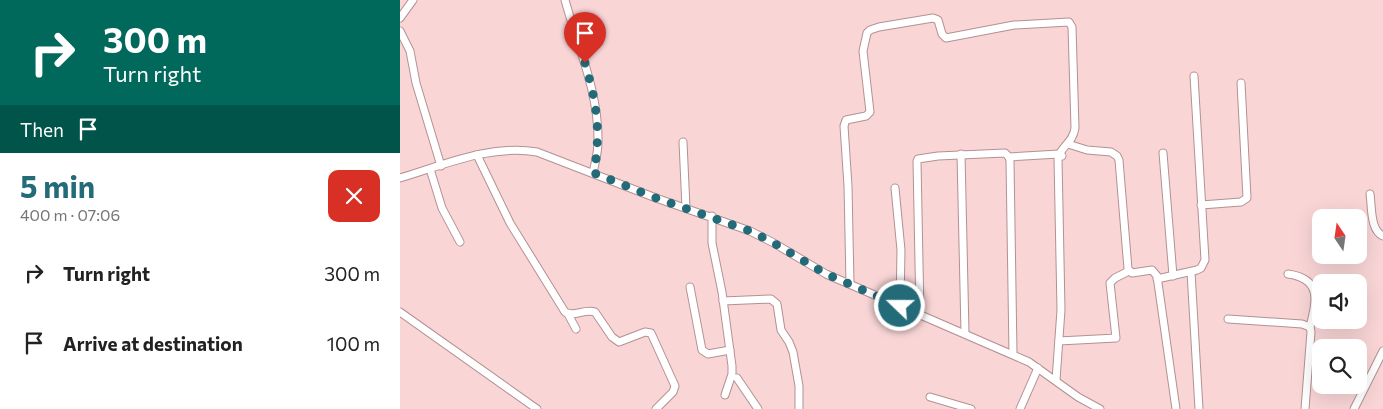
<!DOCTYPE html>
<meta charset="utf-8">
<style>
body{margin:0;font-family:Commissioner,sans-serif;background:#f6f6f6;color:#222;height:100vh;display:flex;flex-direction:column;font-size:19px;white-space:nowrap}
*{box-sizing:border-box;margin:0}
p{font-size:16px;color:#767676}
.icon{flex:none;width:28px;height:28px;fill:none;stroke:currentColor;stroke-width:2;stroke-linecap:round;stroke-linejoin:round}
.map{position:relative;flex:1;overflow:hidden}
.details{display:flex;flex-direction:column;background:#fff;width:400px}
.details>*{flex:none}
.guide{background:#00695c;color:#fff;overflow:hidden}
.needle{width:32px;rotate:347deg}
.buttons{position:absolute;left:912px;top:209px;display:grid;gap:10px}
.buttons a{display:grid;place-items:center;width:55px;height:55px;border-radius:10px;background:#fff;box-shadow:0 5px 20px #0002;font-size:25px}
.pin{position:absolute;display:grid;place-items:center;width:42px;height:42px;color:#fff;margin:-51px -21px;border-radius:50% 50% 50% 0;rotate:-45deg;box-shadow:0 0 5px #0007}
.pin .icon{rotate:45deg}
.me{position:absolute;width:55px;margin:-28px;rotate:292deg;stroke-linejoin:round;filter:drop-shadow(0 0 4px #0008)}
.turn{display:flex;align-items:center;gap:18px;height:105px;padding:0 20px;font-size:22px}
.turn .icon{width:65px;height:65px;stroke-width:2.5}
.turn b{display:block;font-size:35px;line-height:42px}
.then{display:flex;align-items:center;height:48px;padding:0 20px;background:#0003;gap:10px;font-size:19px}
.round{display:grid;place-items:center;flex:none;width:52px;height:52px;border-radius:10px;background:#f6f6f6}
.head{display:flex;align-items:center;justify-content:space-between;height:85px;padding:0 20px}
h1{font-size:30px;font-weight:700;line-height:38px;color:#246b79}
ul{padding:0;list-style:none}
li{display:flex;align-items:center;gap:15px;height:70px;padding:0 20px}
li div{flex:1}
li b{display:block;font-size:19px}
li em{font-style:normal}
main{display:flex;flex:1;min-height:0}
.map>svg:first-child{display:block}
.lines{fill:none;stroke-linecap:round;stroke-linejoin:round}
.street-casing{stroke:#b39192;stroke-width:9}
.street{stroke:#fff;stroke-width:7}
.route{stroke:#246b79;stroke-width:9;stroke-dasharray:0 16.2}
</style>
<main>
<section class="details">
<div class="guide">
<div class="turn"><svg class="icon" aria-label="right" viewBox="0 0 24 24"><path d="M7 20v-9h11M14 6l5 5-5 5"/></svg><div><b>300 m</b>Turn right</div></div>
<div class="then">Then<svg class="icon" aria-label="arrive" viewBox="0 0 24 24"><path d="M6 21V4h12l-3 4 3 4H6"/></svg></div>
</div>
<div class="head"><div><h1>5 min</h1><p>400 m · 07:06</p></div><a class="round" style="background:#d93025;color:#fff"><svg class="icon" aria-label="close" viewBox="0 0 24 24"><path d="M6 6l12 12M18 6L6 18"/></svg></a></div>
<ul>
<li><svg class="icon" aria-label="right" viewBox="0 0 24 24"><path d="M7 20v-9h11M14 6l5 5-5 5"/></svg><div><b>Turn right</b></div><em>300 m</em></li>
<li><svg class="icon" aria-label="arrive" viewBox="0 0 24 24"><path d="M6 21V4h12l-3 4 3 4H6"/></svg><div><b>Arrive at destination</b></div><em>100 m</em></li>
</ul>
</section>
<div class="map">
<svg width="983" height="409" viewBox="0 0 983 409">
<rect width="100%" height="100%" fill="#f9d5d6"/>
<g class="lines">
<g class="street-casing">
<g id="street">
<path d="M165,0c13,47 34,93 33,142 0,11 -3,21 -5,31"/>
<path d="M0,18l13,-18"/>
<path d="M0,31l10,20 6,32 25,83"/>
<path d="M283,142l3,66"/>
<path d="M668,144l19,6 24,2 6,4 2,4 9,109 4,4 20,-3 5,6 19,133"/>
<path d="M763,153l10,123"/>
<path d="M561,154l4,179"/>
<path d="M77,155l33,68 55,89c9,6 19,-4 30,0l17,25 7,5 26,-10 6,1 24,53 -2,6 -17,17"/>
<path d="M609,157l50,-3 3,2"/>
<path d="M30,169l12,39 18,34"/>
<path d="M0,178c44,-13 90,-34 137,-26l119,46 94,33 22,11 54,32 203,88 49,35 22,12"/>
<path d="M495,188l6,62 -1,56"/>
<path d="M970,194c2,13 0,36 13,42"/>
<path d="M801,205l40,-3 6,-4 -6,-115"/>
<path d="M312,216v27l10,49 10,74v8l-7,21"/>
<path d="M791,272l8,137"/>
<path d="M888,274c35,5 28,28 22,53"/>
<path d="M757,279l40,-9 4,-2 4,-8 -11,-184"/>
<path d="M450,284l-2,-98 -4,-60 2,-6 20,-4 4,-4 -7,-61 4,-18 3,-3 9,-3 54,-9 5,2 4,14 4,4 68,-13 55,-3 3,5 3,101c-2,15 -14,18 -17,30l3,152 -5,70"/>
<path d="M290,287l12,63 6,4 22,-4"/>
<path d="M323,301l48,-2 6,5 4,26 8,12 4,10 6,34v23"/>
<path d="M0,312l137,97"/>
<path d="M168,314l8,15"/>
<path d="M520,314l-3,-153 1,-2 20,-3 67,-3 4,4 1,4 3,193"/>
<path d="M828,319l74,5 8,3 1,5 -6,77"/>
<path d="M659,341l57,-3 -6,-55 5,-5 14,-7"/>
<path d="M337,378l21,31"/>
<path d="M530,397l41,12"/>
<path d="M620,409l18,-41"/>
<path d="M954,409l29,-58"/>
</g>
</g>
<use href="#street" class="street"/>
</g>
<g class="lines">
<path class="route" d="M185,63c12,41 16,68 9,110l62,25 94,33 22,11 54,32 74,32"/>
</g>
</svg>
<div class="buttons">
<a><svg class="needle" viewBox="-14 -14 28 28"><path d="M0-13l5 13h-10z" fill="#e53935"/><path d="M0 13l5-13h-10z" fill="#767676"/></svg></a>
<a><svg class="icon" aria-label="sound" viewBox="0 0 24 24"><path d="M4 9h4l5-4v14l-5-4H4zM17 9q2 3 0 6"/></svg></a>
<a><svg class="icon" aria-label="search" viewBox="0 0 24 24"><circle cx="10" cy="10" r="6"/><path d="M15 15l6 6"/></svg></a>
</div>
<div class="pin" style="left:185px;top:63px;background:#d93025"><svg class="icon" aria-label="arrive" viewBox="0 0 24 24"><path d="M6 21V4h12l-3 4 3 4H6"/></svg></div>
<svg class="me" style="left:500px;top:306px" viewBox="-20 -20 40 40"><circle r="17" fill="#246b79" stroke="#fff" stroke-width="3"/><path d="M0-11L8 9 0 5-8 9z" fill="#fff"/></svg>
</div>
</main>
